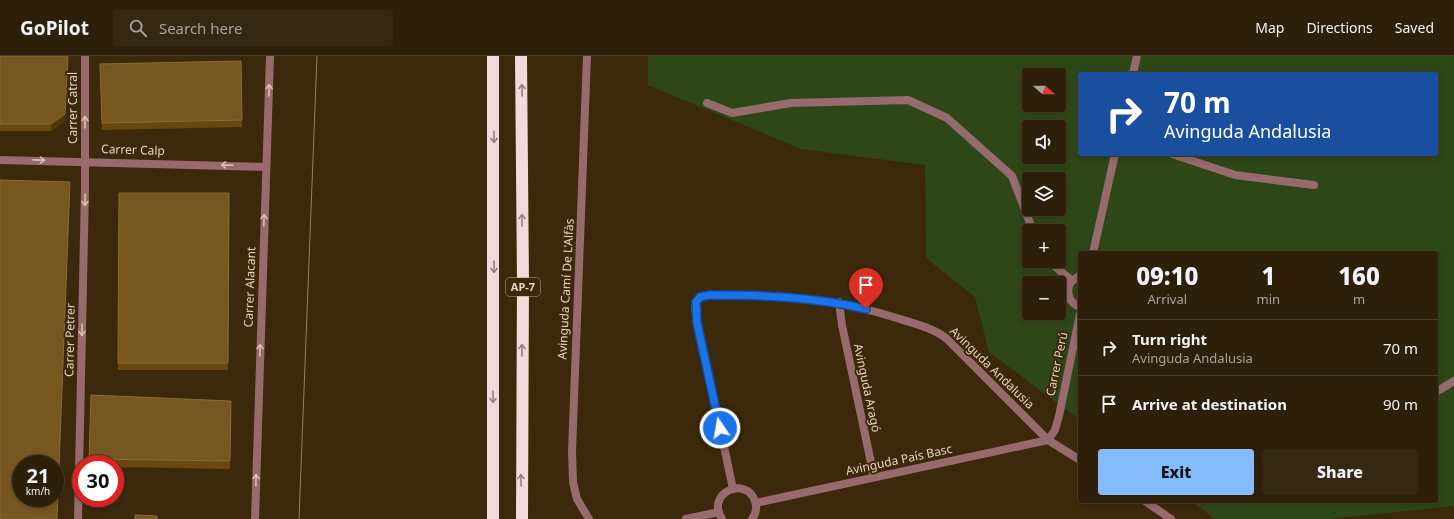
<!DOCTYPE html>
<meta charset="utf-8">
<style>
body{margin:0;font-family:"Noto Sans",sans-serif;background:#352712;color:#f1f3f6;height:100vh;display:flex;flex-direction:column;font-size:15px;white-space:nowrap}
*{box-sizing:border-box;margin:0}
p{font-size:13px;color:#a7a29c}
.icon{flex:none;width:22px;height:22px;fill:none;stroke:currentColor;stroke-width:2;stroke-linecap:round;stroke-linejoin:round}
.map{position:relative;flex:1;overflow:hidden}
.side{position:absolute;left:1078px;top:195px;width:360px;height:252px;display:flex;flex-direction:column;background:#2d1f09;border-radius:4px;box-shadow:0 2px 6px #0003,0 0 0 1px #483d2a}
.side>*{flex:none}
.top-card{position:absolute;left:1078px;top:16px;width:360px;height:84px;border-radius:4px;box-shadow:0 2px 6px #0003,0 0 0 1px #483d2a;background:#1a4fa0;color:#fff;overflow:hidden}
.needle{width:26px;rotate:110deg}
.tools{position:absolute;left:1022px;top:12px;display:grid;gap:8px}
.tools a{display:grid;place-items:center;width:44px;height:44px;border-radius:4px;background:#2d1f09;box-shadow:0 2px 6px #0003,0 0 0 1px #483d2a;font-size:20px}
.speed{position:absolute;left:12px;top:399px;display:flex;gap:8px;font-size:20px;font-weight:700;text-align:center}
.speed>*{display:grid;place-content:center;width:52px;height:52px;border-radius:50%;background:#2d1f09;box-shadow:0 2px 6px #0003,0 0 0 1px #483d2a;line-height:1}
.speed small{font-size:10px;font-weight:400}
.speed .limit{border:6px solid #d22;background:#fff;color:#111}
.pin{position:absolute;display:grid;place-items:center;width:34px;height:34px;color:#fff;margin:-41px -17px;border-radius:50% 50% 50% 0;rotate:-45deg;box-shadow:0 0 4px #0007}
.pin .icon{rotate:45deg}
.me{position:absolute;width:44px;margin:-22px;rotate:348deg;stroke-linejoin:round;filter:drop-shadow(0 0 3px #0008)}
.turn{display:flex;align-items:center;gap:14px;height:84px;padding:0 20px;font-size:18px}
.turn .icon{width:52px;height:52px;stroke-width:2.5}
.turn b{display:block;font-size:28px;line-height:34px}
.eta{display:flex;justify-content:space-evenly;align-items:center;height:68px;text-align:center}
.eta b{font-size:24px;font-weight:800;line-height:28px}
.action{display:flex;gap:8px;margin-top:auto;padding:8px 20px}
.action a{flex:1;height:46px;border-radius:4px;background:#85bbfb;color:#111;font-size:16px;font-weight:800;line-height:46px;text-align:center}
.action a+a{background:#352712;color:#f1f3f6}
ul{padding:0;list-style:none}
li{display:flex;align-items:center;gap:12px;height:56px;padding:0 20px;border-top:1px solid #483d2a}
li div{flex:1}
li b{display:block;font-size:15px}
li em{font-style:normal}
header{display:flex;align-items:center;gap:24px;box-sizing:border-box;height:56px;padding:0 20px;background:#2d1f09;border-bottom:1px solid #483d2a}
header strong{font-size:19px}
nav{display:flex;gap:22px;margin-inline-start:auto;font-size:14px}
.search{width:280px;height:36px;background:#352712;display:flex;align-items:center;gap:10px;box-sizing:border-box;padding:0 14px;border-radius:4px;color:#a7a29c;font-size:15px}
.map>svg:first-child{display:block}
.green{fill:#2d4717;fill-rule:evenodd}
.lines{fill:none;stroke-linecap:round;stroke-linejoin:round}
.minor{stroke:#976a6e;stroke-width:8}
.motorway{stroke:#f1dadc;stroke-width:12}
.tram{stroke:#948064;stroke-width:1}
.wall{fill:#6a480d}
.shaded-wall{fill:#523505}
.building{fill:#775720;stroke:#896b38;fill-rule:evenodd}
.oneway{stroke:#d9c0ab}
.oneway2{stroke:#968274}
.route-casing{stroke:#114b97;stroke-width:10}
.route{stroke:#1a73e8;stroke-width:7}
.labels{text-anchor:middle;stroke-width:4;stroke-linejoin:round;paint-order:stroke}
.shield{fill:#3c290c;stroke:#b6a186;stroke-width:1}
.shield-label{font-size:11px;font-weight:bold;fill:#ead5ba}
.street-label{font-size:12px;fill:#ead5ba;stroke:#3c290c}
</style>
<header>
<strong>GoPilot</strong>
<div class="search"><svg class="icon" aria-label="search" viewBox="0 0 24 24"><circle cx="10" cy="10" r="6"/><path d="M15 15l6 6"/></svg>Search here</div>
<nav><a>Map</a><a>Directions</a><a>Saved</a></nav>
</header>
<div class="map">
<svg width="1454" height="463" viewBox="0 0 1454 463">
<rect width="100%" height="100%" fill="#3c290c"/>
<path class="green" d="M648,0h806v450l-125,13h-114l-24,-18h245v-248h-356v167l-91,-68 -14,-55 -49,-39 -1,-93 -124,-16 -153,-64zM1080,18h356v80h-356zM1029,19h30v30h-30zM1029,71h30v30h-30zM1029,123h30v30h-30zM1029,175h30v30h-30zM1029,227h30v30h-30z"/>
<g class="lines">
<g class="minor">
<path d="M587,0l-15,395 1,31 4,17 12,20"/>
<path d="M1133,18l4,-18"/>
<path d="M707,47l25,10 59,-10 117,-3 39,18 65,58 21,55"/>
<path d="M1172,98l63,21 79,10"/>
<path d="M0,104l266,7"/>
<path d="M1093,197l22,-99"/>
<path d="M1049,205l23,20"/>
<path d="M1080,219l-10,8c-4,10 -1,20 10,24"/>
<path d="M839,246l3,23 32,152"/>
<path d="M1436,336l18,-11"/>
<path d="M733,433l-38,-179 1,-8 4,-5 10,-2c68,0 125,3 190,24 16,5 33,9 47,20l101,101 32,20"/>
<path d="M1145,445l26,18"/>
<path d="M756,447l292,-63 7,-10 4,-14 21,-102"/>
<path d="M78,463l7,-330v-133"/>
<path d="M255,463l15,-463"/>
<path d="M686,463l33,-7"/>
<path d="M722,463c-17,-26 24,-44 33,-18 2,6 1,13 -3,18"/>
</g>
<g class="motorway">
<path d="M521,0l2,225 -1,238"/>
<path d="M493,463v-463"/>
</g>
<path class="tram" d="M299,463l18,-463"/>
</g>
<g class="wall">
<path d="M0,0l65,65 -14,10h-51z"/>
<path d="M241,5l1,66 -140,3 -2,-66z"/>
<path d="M119,137h110l-1,177h-110z"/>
<path d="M91,339l140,6 -1,68 -115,-2v-3h-26z"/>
</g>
<path class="shaded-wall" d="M68,0l-3,65 -14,10v-7z"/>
<g class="building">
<path d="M0,0h68l-3,58 -14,10h-51z"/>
<path d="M241,5l1,59 -140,3 -2,-59z"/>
<path d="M0,124l70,2 -13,337h-57zM21,408h34v34h-34z"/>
<path d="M119,137h110l-1,170h-110z"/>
<path d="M91,339l140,6 -1,60 -141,-2z"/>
<path d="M135,459l22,1v3h-22z"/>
</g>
<defs><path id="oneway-shaft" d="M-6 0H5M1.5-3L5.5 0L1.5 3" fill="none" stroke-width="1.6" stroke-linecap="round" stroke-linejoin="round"/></defs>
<g class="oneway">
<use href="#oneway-shaft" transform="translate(269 34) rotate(-88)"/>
<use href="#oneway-shaft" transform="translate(85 66) rotate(-90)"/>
<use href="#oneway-shaft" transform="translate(39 104) rotate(1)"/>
<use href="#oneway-shaft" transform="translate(227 109) rotate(-178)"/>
<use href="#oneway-shaft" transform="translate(85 144) rotate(91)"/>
<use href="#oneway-shaft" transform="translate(264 164) rotate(-88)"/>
<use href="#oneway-shaft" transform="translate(82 274) rotate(91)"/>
<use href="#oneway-shaft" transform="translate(260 294) rotate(-88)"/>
<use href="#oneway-shaft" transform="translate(256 424) rotate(-89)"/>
</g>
<g class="oneway2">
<use href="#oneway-shaft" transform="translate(522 34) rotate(-91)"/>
<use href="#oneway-shaft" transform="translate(494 81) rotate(90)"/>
<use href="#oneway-shaft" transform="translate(522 164) rotate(-90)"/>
<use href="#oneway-shaft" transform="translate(494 211) rotate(90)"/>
<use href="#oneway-shaft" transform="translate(522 294) rotate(-90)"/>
<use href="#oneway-shaft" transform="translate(493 341) rotate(90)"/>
<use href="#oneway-shaft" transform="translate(521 424) rotate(-91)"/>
</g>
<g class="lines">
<g class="route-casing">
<path id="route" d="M720,372l-23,-105 -1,-21 4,-5 10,-2c53,0 104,2 156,14"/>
</g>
<use href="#route" class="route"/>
</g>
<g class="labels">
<rect class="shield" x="506" y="222" width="34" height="18" rx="3"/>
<g class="shield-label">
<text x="523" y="235">AP-7</text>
</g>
<g class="street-label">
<text transform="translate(73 52) rotate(-90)" y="4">Carrer Catral</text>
<text transform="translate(133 94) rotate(2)" y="4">Carrer Calp</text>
<text transform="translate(250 231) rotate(-88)" y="4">Carrer Alacant</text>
<text transform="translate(566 233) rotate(-87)" y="4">Avinguda Camí De L'Alfàs</text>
<text transform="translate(70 284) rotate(-89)" y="4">Carrer Petrer</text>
<text transform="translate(1057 308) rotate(-78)" y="4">Carrer Perú</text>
<text transform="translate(992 312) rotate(44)" y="4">Avinguda Andalusia</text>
<text transform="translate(867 332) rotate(78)" y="4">Avinguda Aragó</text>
<text transform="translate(899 404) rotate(-12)" y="4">Avinguda País Basc</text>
</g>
</g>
</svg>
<div class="tools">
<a><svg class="needle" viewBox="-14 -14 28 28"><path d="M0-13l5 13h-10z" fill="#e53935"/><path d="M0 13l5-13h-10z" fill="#a7a29c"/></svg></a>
<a><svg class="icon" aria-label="sound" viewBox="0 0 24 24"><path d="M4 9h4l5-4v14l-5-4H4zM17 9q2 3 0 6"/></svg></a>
<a><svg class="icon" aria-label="layers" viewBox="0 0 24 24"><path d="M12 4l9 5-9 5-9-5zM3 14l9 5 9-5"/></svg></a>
<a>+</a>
<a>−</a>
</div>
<div class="speed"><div>21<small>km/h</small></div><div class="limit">30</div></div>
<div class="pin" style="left:866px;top:253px;background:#d93025"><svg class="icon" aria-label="arrive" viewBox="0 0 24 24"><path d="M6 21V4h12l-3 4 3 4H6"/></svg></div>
<svg class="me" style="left:720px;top:372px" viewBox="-20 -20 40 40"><circle r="17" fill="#1a73e8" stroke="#fff" stroke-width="3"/><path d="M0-11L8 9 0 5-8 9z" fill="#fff"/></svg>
<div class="top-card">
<div class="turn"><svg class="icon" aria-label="right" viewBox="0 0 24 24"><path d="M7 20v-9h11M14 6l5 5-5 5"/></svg><div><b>70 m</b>Avinguda Andalusia</div></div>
</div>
<section class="side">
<div class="eta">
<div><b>09:10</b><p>Arrival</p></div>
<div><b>1</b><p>min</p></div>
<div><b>160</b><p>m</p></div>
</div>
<ul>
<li><svg class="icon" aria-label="right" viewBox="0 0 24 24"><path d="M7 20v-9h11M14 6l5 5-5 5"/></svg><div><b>Turn right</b><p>Avinguda Andalusia</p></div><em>70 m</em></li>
<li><svg class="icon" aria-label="arrive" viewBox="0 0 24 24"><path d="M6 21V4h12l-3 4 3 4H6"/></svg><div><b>Arrive at destination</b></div><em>90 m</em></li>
</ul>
<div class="action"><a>Exit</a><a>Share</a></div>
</section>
</div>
